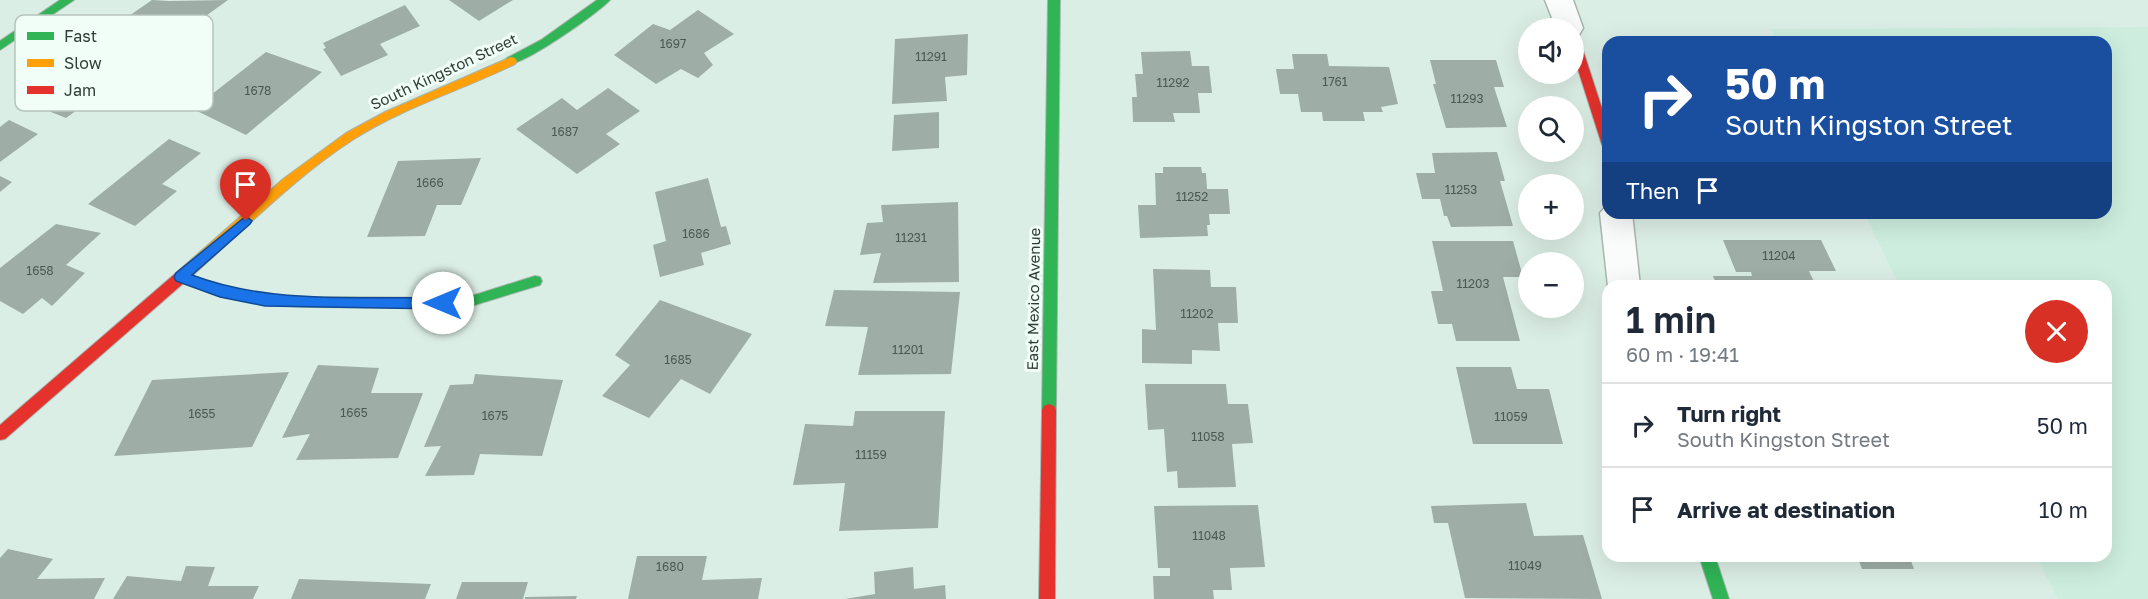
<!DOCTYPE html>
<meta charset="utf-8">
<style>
body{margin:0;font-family:"Golos Text",sans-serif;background:#f6f6f7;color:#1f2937;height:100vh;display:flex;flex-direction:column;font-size:22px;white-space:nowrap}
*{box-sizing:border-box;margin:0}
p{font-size:20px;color:#747a83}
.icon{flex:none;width:33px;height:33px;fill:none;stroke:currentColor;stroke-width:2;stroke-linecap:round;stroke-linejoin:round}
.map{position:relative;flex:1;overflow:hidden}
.details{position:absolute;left:1602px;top:280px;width:510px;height:282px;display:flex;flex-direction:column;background:#fff;border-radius:18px;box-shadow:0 6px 24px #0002}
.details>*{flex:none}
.guide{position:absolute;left:1602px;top:36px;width:510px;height:183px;border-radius:18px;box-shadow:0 6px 24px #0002;background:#1a4fa0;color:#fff;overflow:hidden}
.fabs{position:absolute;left:1518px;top:18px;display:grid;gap:12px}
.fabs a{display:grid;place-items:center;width:66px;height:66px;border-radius:50%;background:#fff;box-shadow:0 6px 24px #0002;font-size:30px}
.pin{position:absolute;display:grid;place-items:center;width:51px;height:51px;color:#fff;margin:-62px -26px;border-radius:50% 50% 50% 0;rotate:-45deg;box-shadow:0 0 6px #0007}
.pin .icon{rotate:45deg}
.me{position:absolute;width:66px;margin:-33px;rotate:270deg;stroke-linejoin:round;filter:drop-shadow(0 0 4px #0008)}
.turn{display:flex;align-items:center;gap:21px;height:126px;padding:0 24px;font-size:27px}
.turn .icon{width:78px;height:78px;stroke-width:2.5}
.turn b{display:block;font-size:42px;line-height:51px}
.then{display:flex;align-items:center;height:57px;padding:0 24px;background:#0003;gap:12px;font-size:22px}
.round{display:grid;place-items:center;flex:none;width:63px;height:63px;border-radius:32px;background:#f6f6f7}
.headline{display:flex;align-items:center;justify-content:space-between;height:102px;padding:0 24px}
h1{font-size:36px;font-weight:600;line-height:45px}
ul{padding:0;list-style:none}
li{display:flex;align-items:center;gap:18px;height:84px;padding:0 24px;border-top:2px solid #e0e1e3}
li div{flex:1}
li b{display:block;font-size:22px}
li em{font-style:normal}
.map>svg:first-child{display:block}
.built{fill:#cdeedf}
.building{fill:#9eaea6}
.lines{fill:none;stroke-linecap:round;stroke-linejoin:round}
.street-casing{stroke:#a7b6af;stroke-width:3}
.fast-casing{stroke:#a7b6af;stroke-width:2}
.slow-casing{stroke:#a7b6af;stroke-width:2}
.jam-casing{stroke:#a7b6af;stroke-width:2}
.street{fill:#fafcfb;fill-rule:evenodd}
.fast{fill:#30b455;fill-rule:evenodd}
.slow{fill:#ff9f0a;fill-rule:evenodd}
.jam{fill:#e5322d;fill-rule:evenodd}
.route{fill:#1a73e8;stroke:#114b97;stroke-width:1.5}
.labels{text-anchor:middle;stroke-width:6;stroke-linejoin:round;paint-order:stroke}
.number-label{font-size:12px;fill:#4b5953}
.street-label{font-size:15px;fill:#2f3d37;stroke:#f0fef7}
.key{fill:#f0fef7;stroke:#b6c4bd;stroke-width:1.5}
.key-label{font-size:16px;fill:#2f3d37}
</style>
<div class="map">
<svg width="2148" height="599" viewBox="0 0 2148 599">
<rect width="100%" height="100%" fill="#dbeee5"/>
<path class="built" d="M2148,27v572h-90l-22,-42 70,-1v-270h-206l-36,-73h242v-171h-329l-6,-13z"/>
<g class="building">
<path d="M152,0l17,1 59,-1 -39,28 11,4 -27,20 -11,-5 -5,4 -47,-22z"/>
<path d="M449,0h64l-34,21z"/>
<path d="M405,5l15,21 -40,18 8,11 -47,21 -18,-27 3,-1 -3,-5z"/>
<path d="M698,10l36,24 -30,19 9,12 -15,13 -17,-9 -25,15 -42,-29 39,-31 17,6z"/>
<path d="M968,34l-1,41 -22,2 2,24 -55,3 3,-65z"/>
<path d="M111,48l32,14 -77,56 -52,-21 48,-34 17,7z"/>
<path d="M1190,51l2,15h17l3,27h-14l2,20h-27l2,9h-42l-1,-25h5l-2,-23h8l-2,-22z"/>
<path d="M266,52l56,20 -76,63 -53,-26z"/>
<path d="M1292,54h35l2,12 60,1 9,37 -17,3 2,5h-20l2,9h-42l-1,-9h-21l-3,-18h-18l-4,-25h18z"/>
<path d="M1430,60h66l8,27h-10l13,40 -61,1 -13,-44h3z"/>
<path d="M608,88l32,23 -34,23 14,10 -43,30 -61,-45 46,-31 15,12z"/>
<path d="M939,112v36l-47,3 2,-36z"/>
<path d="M9,120l29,14 -38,28v-35z"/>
<path d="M169,139l32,14 -39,31 15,7 -42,35 -47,-22z"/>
<path d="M1497,152l8,29h-5l13,45 -62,1 -4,-11h-3l-4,-17h-18l-6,-26h19l-3,-20z"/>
<path d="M481,158l-20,47h-24l-12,31 -58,1 31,-76z"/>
<path d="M1163,167h38l1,6h4l1,16h21l2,25h-21l1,11h-3l1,11 -68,2 -2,-33h18l-1,-32h8z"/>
<path d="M0,176l12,6 -12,10z"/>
<path d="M708,178l13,49 5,-1 5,18 -30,9 3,12 -44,12 -7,-32 13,-4 -11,-49z"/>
<path d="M958,202l1,80 -86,1 8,-30 -21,2 7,-32 16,-1 -2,-17z"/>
<path d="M56,224l45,9 -35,32 19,8 -33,33 -10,-8 -19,16 -23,-13v-33z"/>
<path d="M1723,240h98l15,31h-27l7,15h-99l-4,-10h39l-1,-4h-15z"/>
<path d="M1432,241h81l10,36h-20l17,64h-64l-4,-17h-14l-7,-33h12z"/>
<path d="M1153,269l57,1 1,17h25l2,36h-20l2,28 -28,-1v14l-50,-1v-34l14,1z"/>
<path d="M834,290l126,2 -9,82 -93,1 10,-48 -43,-1z"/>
<path d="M660,300l92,34 -42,60 -29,-15 -32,39 -47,-22 28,-31 -15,-10z"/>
<path d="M318,365l61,3 -8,25h52l-25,65 -102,2 14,-26 -28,4z"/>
<path d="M1456,367h55l6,22h32l14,55h-90z"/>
<path d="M289,372l-37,75 -138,9 38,-76z"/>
<path d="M475,374l88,6 -21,76 -62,-2 -6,21 -49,1 16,-30 -17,1 26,-62 23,-1z"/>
<path d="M1145,384h81l2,20h20l5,39 -21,1 4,43 -58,1 -1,-17 -10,1 -3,-43 -16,1z"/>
<path d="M855,411h90l-7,117 -99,3 6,-48 -52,2 12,-61 48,2z"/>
<path d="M1526,503l8,33 49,-1 19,64 -137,-1 -17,-75h-14l-3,-17z"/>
<path d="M1258,505l7,62 -35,1 2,22h-19l1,9h-60l-1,-23h17v-8h-12l-4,-62z"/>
<path d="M8,549l45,10 -16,20 68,-1 -11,21h-94v-41z"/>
<path d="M637,556h70l-5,24 60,-2 -4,21h-130z"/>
<path d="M1811,556h98l5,13h-52l-3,-8h-46z"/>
<path d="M186,566l29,1 -7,19h51l-6,13h-140l14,-23 54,5z"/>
<path d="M913,567l1,22 31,-4 1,14h-101l30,-5 -1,-22z"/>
<path d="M299,579l132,5 -6,15h-134z"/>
<path d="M462,582h66l-5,17h-67z"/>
<path d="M577,596l-1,3h-51v-2z"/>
</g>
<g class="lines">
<g class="street-casing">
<g id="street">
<path d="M1545,0h28l10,28 -4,7 -5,1v-8h-18z"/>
<path d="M1608,204v9h24l8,73h-32l-8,-73z"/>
</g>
</g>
<g class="fast-casing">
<g id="fast">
<path d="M60,0h14l-74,50v-9z"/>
<path d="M597,0h13c-12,13 -88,67 -103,64l-2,-3 2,-3 34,-18z"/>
<path d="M1048,0h12l-4,410 -2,4 -5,2 -5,-2 -2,-4z"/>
<path d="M181,272l40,14 44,9 43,2 157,1 70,-22 5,1 2,4 -2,4 -75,23 -157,-1 -43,-2 -45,-9 -44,-15 -2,-4 2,-4z"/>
<path d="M1699,556h16l14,43h-16z"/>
</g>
</g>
<g class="slow-casing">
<path id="slow" d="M511,57l4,1 2,3 -2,3c-53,26 -111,43 -161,75 -59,38 -108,89 -160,135h-10l-2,-4 2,-4 99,-87 63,-46 39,-21z"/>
</g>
<g class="jam-casing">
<g id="jam">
<path d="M1574,37l6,4 28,86v22l-6,-4 -28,-88z"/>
<path d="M189,265l5,1 2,4 -2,4 -189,165 -5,1v-15l184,-159z"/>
<path d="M1049,404l5,2 2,4 -1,189h-16l3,-189 2,-4z"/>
</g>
</g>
<use href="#street" class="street"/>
<use href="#fast" class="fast"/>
<use href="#slow" class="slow"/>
<use href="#jam" class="jam"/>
</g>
<path class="route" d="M246,216l6,5 -2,3 -58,51c79,30 167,21 251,23l6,5 -6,6 -178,-3 -45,-9 -44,-16 -2,-4 2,-4z"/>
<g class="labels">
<g class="number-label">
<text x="673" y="48">1697</text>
<text x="931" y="61">11291</text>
<text x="1335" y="86">1761</text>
<text x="1173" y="87">11292</text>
<text x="258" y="95">1678</text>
<text x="1467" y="103">11293</text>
<text x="565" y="136">1687</text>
<text x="430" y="187">1666</text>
<text x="1461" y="194">11253</text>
<text x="1192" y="201">11252</text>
<text x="696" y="238">1686</text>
<text x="911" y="242">11231</text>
<text x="1779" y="260">11204</text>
<text x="40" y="275">1658</text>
<text x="1473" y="288">11203</text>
<text x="1197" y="318">11202</text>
<text x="908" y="354">11201</text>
<text x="678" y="364">1685</text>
<text x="354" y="417">1665</text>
<text x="202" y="418">1655</text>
<text x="495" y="420">1675</text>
<text x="1511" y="421">11059</text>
<text x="1208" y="441">11058</text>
<text x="871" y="459">11159</text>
<text x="1209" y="540">11048</text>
<text x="1525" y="570">11049</text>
<text x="670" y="571">1680</text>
</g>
<g class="street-label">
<text transform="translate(444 72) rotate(-25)" y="5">South Kingston Street</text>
<text transform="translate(1034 299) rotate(-89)" y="5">East Mexico Avenue</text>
</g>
</g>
<rect x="15" y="15" width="198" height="96" rx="9" class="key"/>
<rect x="27" y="32" width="27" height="8" fill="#30b455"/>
<rect x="27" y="59" width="27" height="8" fill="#ff9f0a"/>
<rect x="27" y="86" width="27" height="8" fill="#e5322d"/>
<g class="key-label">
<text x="64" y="42">Fast</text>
<text x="64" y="69">Slow</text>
<text x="64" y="96">Jam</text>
</g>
</svg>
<div class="fabs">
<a><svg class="icon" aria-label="sound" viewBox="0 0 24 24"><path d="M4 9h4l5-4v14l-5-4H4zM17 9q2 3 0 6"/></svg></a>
<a><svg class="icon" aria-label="search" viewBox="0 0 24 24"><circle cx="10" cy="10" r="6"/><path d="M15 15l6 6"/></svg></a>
<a>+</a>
<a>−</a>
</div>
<div class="pin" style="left:246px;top:221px;background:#d93025"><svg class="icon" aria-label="arrive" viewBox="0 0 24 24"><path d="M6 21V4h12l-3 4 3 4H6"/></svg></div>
<svg class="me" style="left:443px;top:303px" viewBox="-20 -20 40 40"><circle r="19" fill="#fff"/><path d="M0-13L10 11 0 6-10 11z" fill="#1a73e8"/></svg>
<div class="guide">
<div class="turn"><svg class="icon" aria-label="right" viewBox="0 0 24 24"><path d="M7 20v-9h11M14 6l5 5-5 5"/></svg><div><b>50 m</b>South Kingston Street</div></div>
<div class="then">Then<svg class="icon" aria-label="arrive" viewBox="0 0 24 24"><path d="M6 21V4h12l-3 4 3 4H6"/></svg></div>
</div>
<section class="details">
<div class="headline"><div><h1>1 min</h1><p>60 m · 19:41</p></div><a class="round" style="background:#d93025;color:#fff"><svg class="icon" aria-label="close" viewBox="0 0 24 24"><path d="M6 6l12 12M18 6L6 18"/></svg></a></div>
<ul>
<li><svg class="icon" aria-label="right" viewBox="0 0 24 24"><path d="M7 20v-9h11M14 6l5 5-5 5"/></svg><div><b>Turn right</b><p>South Kingston Street</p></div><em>50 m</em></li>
<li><svg class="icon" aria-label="arrive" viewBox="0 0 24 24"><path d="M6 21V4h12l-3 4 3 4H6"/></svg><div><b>Arrive at destination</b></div><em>10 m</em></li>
</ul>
</section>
</div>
